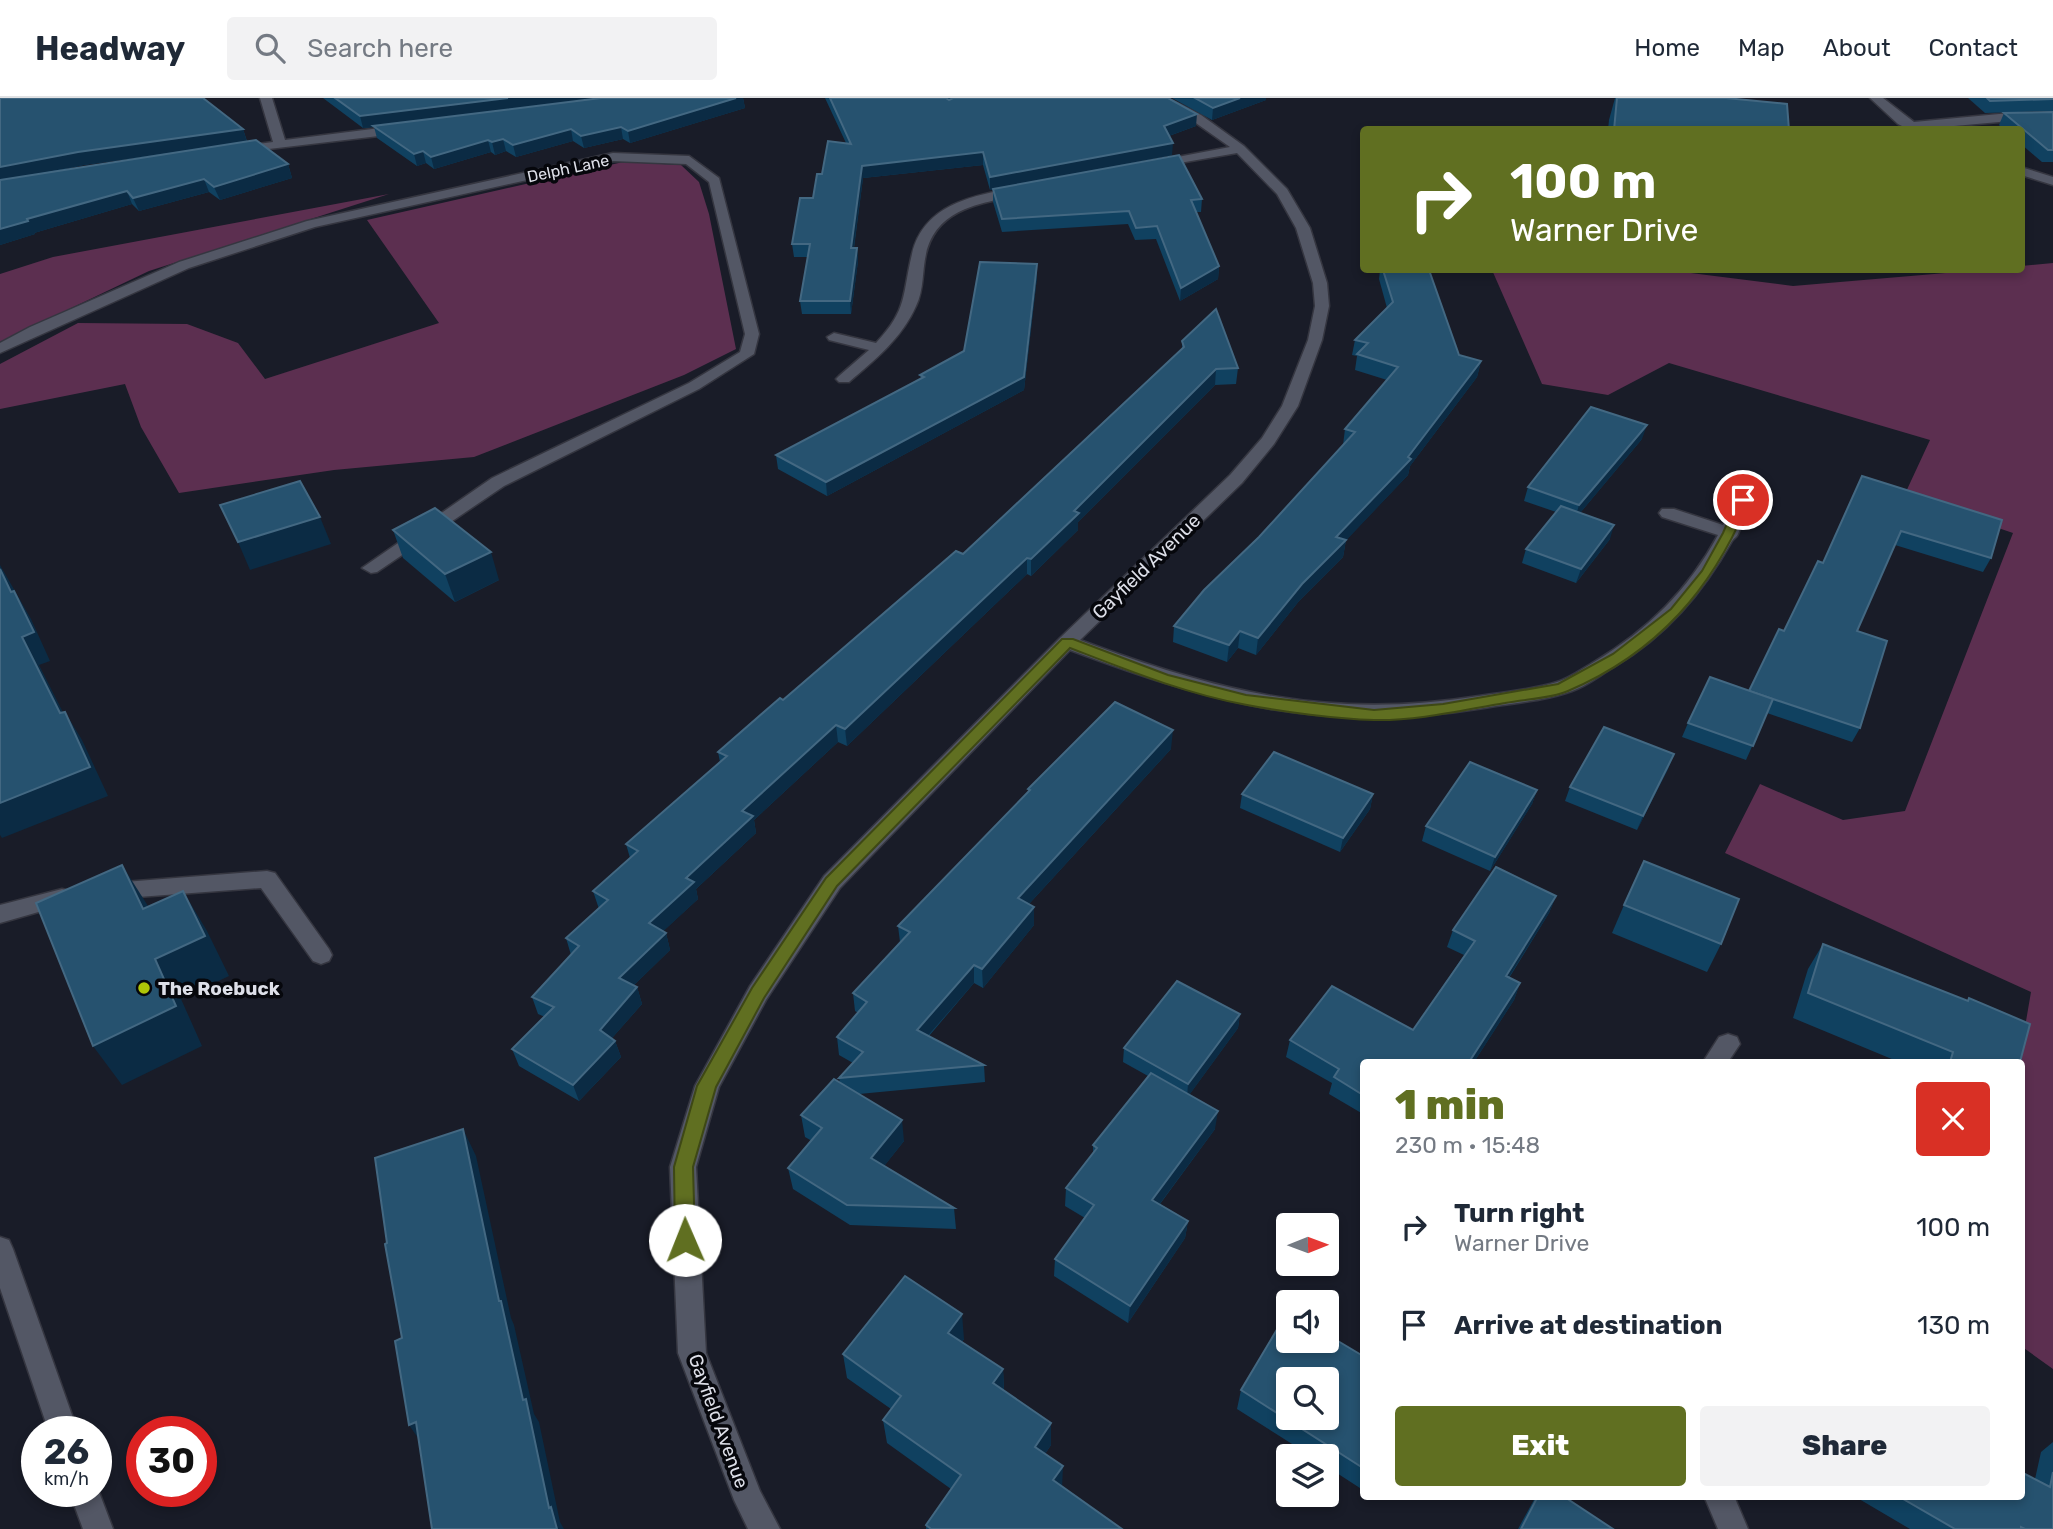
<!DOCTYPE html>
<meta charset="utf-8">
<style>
body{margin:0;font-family:Rubik,sans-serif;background:#f2f2f3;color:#1f2937;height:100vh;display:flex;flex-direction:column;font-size:26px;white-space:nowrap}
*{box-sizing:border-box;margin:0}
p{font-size:23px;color:#747a83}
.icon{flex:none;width:38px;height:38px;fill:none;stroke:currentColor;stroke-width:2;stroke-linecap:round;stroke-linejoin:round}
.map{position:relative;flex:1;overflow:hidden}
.side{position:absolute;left:1360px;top:961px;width:665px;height:441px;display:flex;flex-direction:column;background:#fff;border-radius:7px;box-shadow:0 4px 10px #0003}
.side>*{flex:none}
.banner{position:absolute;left:1360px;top:28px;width:665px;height:147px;border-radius:7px;box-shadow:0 4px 10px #0003;background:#606f21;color:#fff;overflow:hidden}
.needle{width:46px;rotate:89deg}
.buttons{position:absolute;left:1276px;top:1115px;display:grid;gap:14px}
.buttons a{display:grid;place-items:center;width:63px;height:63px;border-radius:7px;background:#fff;box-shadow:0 4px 10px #0003;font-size:35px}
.speed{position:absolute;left:21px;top:1318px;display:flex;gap:14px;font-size:35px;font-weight:700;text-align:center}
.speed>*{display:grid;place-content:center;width:91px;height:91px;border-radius:50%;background:#fff;box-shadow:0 4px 10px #0003;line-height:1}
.speed small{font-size:18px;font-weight:400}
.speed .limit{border:10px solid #d22;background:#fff;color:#111}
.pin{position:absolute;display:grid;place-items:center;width:60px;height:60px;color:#fff;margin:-30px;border:4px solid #fff;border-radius:50%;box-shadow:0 2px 7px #0007}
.me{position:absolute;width:77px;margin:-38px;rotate:359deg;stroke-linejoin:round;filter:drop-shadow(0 0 5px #0008)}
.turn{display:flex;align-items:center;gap:24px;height:147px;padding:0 35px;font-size:32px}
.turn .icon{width:91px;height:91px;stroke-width:2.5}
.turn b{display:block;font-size:49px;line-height:60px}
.round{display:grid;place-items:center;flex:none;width:74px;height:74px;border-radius:7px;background:#f2f2f3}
.head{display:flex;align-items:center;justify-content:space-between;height:119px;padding:0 35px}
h1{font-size:42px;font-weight:800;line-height:52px;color:#606f21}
.action{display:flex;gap:14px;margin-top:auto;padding:14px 35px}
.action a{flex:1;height:80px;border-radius:7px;background:#606f21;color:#fff;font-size:28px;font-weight:800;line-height:80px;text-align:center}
.action a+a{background:#f2f2f3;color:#1f2937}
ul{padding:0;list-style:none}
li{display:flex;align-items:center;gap:21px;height:98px;padding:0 35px}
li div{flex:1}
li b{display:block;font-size:26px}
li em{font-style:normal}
header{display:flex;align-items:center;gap:42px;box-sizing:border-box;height:98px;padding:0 35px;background:#fff;border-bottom:2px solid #e0e1e3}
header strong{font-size:33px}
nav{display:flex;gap:38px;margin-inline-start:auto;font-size:24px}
.search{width:490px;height:63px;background:#f2f2f3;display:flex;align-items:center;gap:18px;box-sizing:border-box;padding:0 24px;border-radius:7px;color:#747a83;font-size:26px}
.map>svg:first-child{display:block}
.green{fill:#5c2f50}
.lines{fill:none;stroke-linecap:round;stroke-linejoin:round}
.minor-casing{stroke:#353640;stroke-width:3}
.minor{fill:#535765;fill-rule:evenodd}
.wall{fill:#104160;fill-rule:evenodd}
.shaded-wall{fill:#0b2b44}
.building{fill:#26526f;stroke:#436882;stroke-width:2;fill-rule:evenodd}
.route{fill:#606f21;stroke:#3e4815;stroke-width:2}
.poi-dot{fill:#afc507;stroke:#06070c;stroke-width:2.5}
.labels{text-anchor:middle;stroke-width:7;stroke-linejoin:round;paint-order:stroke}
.far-street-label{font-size:16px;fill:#dddfe8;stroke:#06070c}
.street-label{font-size:19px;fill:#dddfe8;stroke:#06070c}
.poi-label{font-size:19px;font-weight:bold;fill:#dddfe8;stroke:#06070c;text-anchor:start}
</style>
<header>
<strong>Headway</strong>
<div class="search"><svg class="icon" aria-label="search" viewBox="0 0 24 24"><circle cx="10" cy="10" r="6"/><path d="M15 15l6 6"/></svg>Search here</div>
<nav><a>Home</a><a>Map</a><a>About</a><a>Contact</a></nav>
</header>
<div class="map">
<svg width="2053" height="1431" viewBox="0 0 2053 1431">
<rect width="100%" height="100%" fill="#191c28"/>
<g class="green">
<path d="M623,64l58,3 18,17 10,32 27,135 -52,26 -210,82 -140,13 -155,23 -38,-66 -16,-43 -125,25v-45l78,-41 109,1 51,19 27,36 174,-56 -72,-103z"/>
<path d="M389,96l-240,77 -149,71v-68l53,-17z"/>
<path d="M2053,165v1106l-32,-23 -2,-284 12,-70 -306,-139 35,-69 83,36 62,-9 108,-278 -109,-37 26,-56 -261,-77 -61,32 -66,-11 -50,-114h175l126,16 188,-16h40v-4z"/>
</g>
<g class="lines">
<g class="minor-casing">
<g id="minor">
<path d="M260,0h12l13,42 119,-15 6,4 -6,4 -170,20v-6l39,-5z"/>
<path d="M1152,0h15l34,17 43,31 43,43 23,39 17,55 2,23 -7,34 -24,66 -24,38 -32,39 -162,157c139,52 249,80 399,56 26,-4 53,-6 78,-14 13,-4 25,-13 37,-20 54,-32 94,-72 124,-127l-56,-18 -3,-4 3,-4h12l49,16 14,-29h12l2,4c-4,11 -9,25 -13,34 -1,3 -4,4 -6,7 -30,53 -66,95 -118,126 -14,8 -27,19 -42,24 -28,10 -59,12 -88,17 -159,26 -266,-3 -414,-58l-230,238 -74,112 -47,87 -23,80 10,186 54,138 20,38h-32l-14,-29 -56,-147 -8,-186 25,-81 55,-100 74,-110 236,-238 170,-163 32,-37 20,-32 26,-66 7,-34 -2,-23 -17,-55 -19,-34 -40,-41 -86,15v-6l79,-15 -37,-26z"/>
<path d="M1870,0h13l31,24 96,-9h43v8h-43l-100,9 -12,-6z"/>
<path d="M613,55l76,3 30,22 40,156 -5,20 -55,35 -195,97 -127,86 -6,1 -9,-5 130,-90 197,-95 51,-31 5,-18 -36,-152 -23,-18 -73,-3 -298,66 -126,41 -189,85v-10l30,-16 149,-65 128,-41z"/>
<path d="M2021,69l32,10v8l-32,-10z"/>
<path d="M1020,89l5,1v6c-40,9 -88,12 -99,60 -4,17 -2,36 -10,52 -14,32 -41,54 -67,76h-10l-3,-3 3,-3 30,-26 -40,-10 -2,-3 7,-4 42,10c32,-34 26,-48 36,-89 12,-51 64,-59 108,-67z"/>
<path d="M267,773l8,2 54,76 3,6 -3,6 -8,3 -8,-3 -52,-73 -150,11 -8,-2 -3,-6 3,-6 8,-2z"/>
<path d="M62,791l8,2 3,6 -3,6 -70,20v-18z"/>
<path d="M1728,936l9,3 3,7 -12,18h-25l16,-25z"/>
<path d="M0,1139l9,3 4,9 65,183h-29l-49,-144z"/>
<path d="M96,1386l17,45h-30l-14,-38h27z"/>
<path d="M1704,1398h30l14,33h-30z"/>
</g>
</g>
<use href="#minor" class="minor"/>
</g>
<g class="wall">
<path d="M0,0l243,31 4,12 41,23 4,14 -72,22 -11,-8 -70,19 -7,-7 -98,29 1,1 -35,11zM192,52l-142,22 34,-7z"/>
<path d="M323,0h420l2,10 -115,35 -7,-4 -39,9 -11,-7 -57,16 -10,-6 -11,4 -4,-3 -57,17 -8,-6 -9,3 -40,-28 -3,-11 -11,1z"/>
<path d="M825,0h343l28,28 -27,10 3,19 -182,35 -7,-25 -120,13 -9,70h3l1,13 -7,53h-49l-2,-13 8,-44h-14l-2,-13 21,-46 9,-24 24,-31z"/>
<path d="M1172,0h94v2l-54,20z"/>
<path d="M1615,0h111l63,32h-181l1,-10z"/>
<path d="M1968,0h85v13l-68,2z"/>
<path d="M2053,14v50h-11l-21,-18v-14h-17l-5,-5 5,-12z"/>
<path d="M993,91l209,10 -1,13h-5l23,54 -1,13 -38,22 -24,-62 -21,1 -7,-16 -126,8 -9,-30z"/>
<path d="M1380,172h49l30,85 22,6 -4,16 -67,89 -2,9 -62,65 -3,17 -44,44 -43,54 -18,-7 -11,14 -54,-20 1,-16 85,-89 84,-92 2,-16 42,-49 -32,-10 2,-14 -5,-1 3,-15 32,-32 -8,-29z"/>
<path d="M1037,179l-13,113 -197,106 -49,-27 -2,-14 145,-76 -1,-4 44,-24z"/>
<path d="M1182,243l56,27 -2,16 -21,1 -137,137v8l-47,46 -4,-2 -180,172 -9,-4 -84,78 2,13 -60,56 2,10 -35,32 3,2 4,17 -36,35 3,2 5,17 -30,34 3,3 6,16 -42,44 -60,-35 -7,-17 33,-32 -7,-3 -6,-17 39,-42 -5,-17 33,-29 -6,-18 37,-33 -4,-14 94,-82 -2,-10 245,-198 219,-204z"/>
<path d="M1642,341l-62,74 30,26 -34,44 -54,-20 4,-14 30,-37 -32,-11 4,-14z"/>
<path d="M1862,378l129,82 -8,14 -88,-27 -38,86 3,97 -8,14 -85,-29 -21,47 -64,-23 6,-14 61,-32 74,-128z"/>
<path d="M393,432l106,50 -44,22 -52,-44z"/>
<path d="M1171,651l-142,155 5,21 -51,63 -9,-5 -45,53 55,29 1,17 -126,12 45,47 -20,25 70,42 2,21 -106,-4 -57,-36 -5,-21 24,-27 -7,-4 -4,-22 39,-32 -1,-5 14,-15 -14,-8 -2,-18 21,-24 -3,-2 -2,-18 47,-51 -2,-16 130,-134v-3z"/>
<path d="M1674,656l-6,15 -31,61 -72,-29 5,-14z"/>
<path d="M1537,692l-5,14 -42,67 -68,-30 4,-15z"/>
<path d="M1242,696h131l-3,15 -30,43 -100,-44z"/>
<path d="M1556,798l-7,17 -40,65 11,5 -6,17 -40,62h-111v52l-34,-20 3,-11 -46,-26 4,-17 123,-10 51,-75 -17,-8 6,-17z"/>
<path d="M1624,807l97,39 -14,28 -95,-39z"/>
<path d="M1823,846l144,57 2,-3 51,64h-121l-106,-44 15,-49z"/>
<path d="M1240,916l-2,14 -49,67 26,34 -55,75 28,17 -3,17 -57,85 -74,-47 1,-17 30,-41 -20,-12 1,-18 27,-35v-8l55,-69 -25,-14 1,-14z"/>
<path d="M964,1241l-2,3 41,27 1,21 47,33v22l-6,9 17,32 60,43h-196v-4l25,-36 -64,-46 -4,-23 8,-11 -44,-31 -4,-24z"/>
<path d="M1363,1258v134l-37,-24v-10h-15l-74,-47 4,-19z"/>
<path d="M2053,1344v87h-143l-56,-33h167l14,-17 6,-27z"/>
<path d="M1536,1398h27l50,33h-95z"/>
</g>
<g class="shaded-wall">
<path d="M508,0h99l-244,30 -3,-12z"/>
<path d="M736,0h7l2,10 -115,35 -2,-12z"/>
<path d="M1240,0h26v2l-54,20 1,-12z"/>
<path d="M1197,16l-1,12 -33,12 1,-12z"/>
<path d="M621,29l2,12 -39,9 -3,-12z"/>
<path d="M243,31l4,13 -163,23 -84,16v-14l78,-15z"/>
<path d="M571,31l2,12 -57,16 -3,-12z"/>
<path d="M503,41l3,12 -11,4 -3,-13z"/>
<path d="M488,42l3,12 -57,17 -3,-12z"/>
<path d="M1173,45l-1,12 -182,35v-13z"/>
<path d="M423,53l3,12 -9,3 -3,-12z"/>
<path d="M983,54v13l-120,13 -11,83 -1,-13 11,-82z"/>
<path d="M288,66l4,14 -72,22 -6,-13z"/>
<path d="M204,81l5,13 -70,19 -6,-13z"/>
<path d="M127,93l5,13 -98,29 1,1 -35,11v-16l27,-10z"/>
<path d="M857,150l1,13 -7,53 -1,-13z"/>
<path d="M1037,166v13l-13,113 -197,106 -1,-14 198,-105z"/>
<path d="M1219,168l-1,13 -38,22 1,-13z"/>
<path d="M1481,263l-4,16 -67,89 -2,9 -68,72 6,-7 -3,17 -44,44 -43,54 2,-17 78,-101 72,-80z"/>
<path d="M1216,271l-1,16 -137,137v8l-47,46v-17l43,-48z"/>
<path d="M1647,327l-5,14 -67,80 4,-14z"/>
<path d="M320,419l11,27 -81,26 -12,-28z"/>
<path d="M1614,427l-4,14 -34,44 5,-14z"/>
<path d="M491,454l8,28 -44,22 -10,-28z"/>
<path d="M1027,460v16l-180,172 -2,-17z"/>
<path d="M0,467l31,54 19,42 -11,4 39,77 -18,-29 -38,-76 -11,-45 -11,-23z"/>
<path d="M1240,533l-2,17 -11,14 2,-17z"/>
<path d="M65,614l17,28 26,56 -106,42 -2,-3v-32z"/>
<path d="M836,627l2,17 -84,78 2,13 -60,56 2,10 -44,41 -5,-17 37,-45 56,-67z"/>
<path d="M1173,632l-2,19 -153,167v-18z"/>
<path d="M1674,656l-6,15 -31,61 6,-14z"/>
<path d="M1537,692l-5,14 -42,67 5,-14z"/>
<path d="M1373,696l-3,15 -30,43 3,-14z"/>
<path d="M122,767l26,41 20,43 -25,-40z"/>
<path d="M183,793l24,40 22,45 -48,23 21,47 -80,39 -29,-39 62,-87z"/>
<path d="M1556,798l-7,17 -50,80 7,-17z"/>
<path d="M1034,809v18l-51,63 -1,-19z"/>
<path d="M666,835l4,17 -46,45 -5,-17z"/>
<path d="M974,867v18l-56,64 -1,-17z"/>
<path d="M1520,885l-6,17 -40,62h-5z"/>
<path d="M637,889l5,17 -37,42 -5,-16z"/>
<path d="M1240,916l-2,14 -51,70 1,-14z"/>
<path d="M615,943l6,16 -42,44 -6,-16z"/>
<path d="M1218,1013l-3,18 -65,88 2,-17z"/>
<path d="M902,1022l2,21 -30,38 -3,-21z"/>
<path d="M463,1031l13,27 35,162 3,7 20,89 5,8 21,100 4,7h-7l-8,-21 -50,-207z"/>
<path d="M1188,1123l-3,17 -57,85 2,-17z"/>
<path d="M962,1216l2,25 -14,18 -2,-24z"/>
<path d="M1003,1271l1,24 -11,-10z"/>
<path d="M416,1324l9,26 -16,-23z"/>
<path d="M1051,1325v22l-16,24v-22z"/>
<path d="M1063,1368l-1,23 -9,-9z"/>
</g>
<g class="building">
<path d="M0,0h203l40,31 -165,23 -78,15z"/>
<path d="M335,0h173l-148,18z"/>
<path d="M601,0h135l-108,33 -7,-4 -40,9 -10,-7 -58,16 -10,-6 -11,3 -4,-2 -57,17 -8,-6 -9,3 -41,-28z"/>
<path d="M830,0h116l3,2 4,-2h215l29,16 -33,12 9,17 -183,34 -7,-25 -121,14 -11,82h6l-7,53h-50l10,-57h-18l8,-46h13l4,-24h5l6,-33 23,3z"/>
<path d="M1195,0h45l-27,10z"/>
<path d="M1617,0h109l61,6 2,26h-175z"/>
<path d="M1987,0h66v1l-63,2z"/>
<path d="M2053,14v38h-5l-44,-37z"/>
<path d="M256,42l32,24 -74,23 -10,-8 -71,19 -6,-7 -100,28 1,2 -28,8v-49z"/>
<path d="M1179,57l23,44 -11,1 28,66 -38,22 -24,-62 -21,2 -7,-17 -127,8 -9,-30z"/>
<path d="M980,164l57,2 -13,113 -198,105 -50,-27 148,-78 -4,-2 44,-24z"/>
<path d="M1383,172h46l30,85 22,6 -73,96 3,2 -75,78 10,3 -44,44 -44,54 -18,-7 -11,14 -55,-19 30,-36 55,-53 96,-105 -10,-3 53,-62 -41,-13 11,-11 -13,-3 38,-38z"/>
<path d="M1216,211l22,59 -22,1 -142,142 5,2 -48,46 -4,-1 -182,171 -9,-4 -94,86 11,5 -67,62 8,4 -45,41 17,10 -47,45 18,9 -37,43 15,11 -42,44 -61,-36 42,-42 -22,-10 47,-51 -13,-8 42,-38 -15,-9 45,-40 -12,-7 101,-88 -9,-4 62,-54 3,2 173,-149 7,3 221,-207 -2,-6z"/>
<path d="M1591,309l56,18 -68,80 -51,-18z"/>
<path d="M1862,378l140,44 -11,38 -90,-27 -44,100 30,10 -27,87 -111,-37 30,-62 5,2 34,-70 5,2z"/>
<path d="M300,383l20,36 -82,25 -18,-37z"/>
<path d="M1561,408l53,19 -33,44 -55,-20z"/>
<path d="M435,410l56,44 -46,22 -52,-44z"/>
<path d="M0,471l11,23 3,-1 20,41 -12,5 38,76 5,-1 25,55 -90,36z"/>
<path d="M1710,579l63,22 -20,47 -65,-23z"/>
<path d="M1115,604l58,28 -155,168 16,9 -52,62 -8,-4 -57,65 67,35 -145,13 24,-26 -26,-15 30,-35 -14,-9 57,-61 -12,-6 132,-136 -2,-1z"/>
<path d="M1604,629l70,27 -31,62 -73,-29z"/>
<path d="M1274,654l99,42 -30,44 -101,-44z"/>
<path d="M1470,664l67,28 -42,67 -69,-31z"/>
<path d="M1644,763l95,38 -18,45 -97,-39z"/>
<path d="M122,767l21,44 40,-18 22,45 -50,23 21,47 -83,40 -57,-143z"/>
<path d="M1496,769l60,29 -50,80 14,7 -51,79h-106v33l-29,-18 5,-8 -49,-29 42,-54 81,44 62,-89 -22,-11z"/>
<path d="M1823,846l145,57 1,-3 61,26 -10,38h-70l3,-10 -145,-59z"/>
<path d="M1177,883l63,33 -52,70 -64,-36z"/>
<path d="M1151,975l67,38 -66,89 36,21 -58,85 -75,-47 39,-54 -28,-17 31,-40 -4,-3z"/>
<path d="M834,981l68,41 -31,38 83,50 -107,-3 -59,-37 34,-40 -21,-13z"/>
<path d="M463,1031l36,172h2l22,99 3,-1 23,109 2,-1 6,22h-125l-16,-107 -7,3 -14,-84 7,-3 -17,-94 2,-1 -12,-85z"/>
<path d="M905,1178l57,38 -14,19 55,36 -10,14 58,40 -16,24 28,19 -10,14 69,49h-191l-5,-4 35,-50 -78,-55 18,-24 -58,-42z"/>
<path d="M1288,1213v29h38v-6l37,22v112l-122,-78zM1288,1281h38v39h-38z"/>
<path d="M2021,1374l29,15 3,-15v57h-28l-4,-2v2h-66l-57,-33h123z"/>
<path d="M1538,1398h25l50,33h-92z"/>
</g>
<path class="route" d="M1743,398l6,4c-35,88 -92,153 -181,191 -18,8 -43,8 -63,12 -42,7 -88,18 -131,17 -38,-1 -90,-8 -127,-15 -61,-11 -120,-35 -177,-57l-233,238 -73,112 -48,89 -23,80 2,73 -3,6 -7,3 -7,-3 -3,-6 -1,-73 23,-81 55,-98 74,-110 236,-239h11l95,36 78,20 128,15 69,-6 115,-20 55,-30 58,-45 31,-38 21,-38 14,-33z"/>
<circle class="poi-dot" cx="144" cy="890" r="7"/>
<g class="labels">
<g class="far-street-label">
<text transform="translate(568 70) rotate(-12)" y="6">Delph Lane</text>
</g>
<g class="street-label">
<text transform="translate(1146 468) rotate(-44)" y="7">Gayfield Avenue</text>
<text transform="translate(719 1323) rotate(70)" y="7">Gayfield Avenue</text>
</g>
<g class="poi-label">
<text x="158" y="897">The Roebuck</text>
</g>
</g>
</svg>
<div class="buttons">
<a><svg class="needle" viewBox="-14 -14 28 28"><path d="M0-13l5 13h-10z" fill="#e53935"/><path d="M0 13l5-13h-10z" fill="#747a83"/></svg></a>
<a><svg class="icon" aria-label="sound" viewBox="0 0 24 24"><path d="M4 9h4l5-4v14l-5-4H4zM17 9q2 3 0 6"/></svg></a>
<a><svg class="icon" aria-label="search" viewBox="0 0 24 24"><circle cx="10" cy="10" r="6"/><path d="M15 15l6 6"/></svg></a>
<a><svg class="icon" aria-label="layers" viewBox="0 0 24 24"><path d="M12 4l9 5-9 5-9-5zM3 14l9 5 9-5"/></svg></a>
</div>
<div class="speed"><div>26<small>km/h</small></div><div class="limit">30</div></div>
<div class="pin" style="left:1743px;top:402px;background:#d93025"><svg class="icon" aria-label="arrive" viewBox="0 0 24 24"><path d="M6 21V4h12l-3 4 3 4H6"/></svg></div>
<svg class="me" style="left:685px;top:1142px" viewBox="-20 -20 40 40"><circle r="19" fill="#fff"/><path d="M0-13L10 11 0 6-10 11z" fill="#606f21"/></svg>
<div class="banner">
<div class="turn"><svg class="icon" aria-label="right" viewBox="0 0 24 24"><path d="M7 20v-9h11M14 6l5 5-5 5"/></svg><div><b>100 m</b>Warner Drive</div></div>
</div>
<section class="side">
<div class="head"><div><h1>1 min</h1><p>230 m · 15:48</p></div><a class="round" style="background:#d93025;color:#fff"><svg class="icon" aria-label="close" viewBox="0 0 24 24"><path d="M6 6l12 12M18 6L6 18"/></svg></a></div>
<ul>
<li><svg class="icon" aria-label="right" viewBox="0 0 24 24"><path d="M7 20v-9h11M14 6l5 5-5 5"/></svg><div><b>Turn right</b><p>Warner Drive</p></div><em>100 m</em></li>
<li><svg class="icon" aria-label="arrive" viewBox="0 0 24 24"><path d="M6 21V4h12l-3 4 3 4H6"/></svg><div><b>Arrive at destination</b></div><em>130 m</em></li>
</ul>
<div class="action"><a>Exit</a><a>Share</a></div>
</section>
</div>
